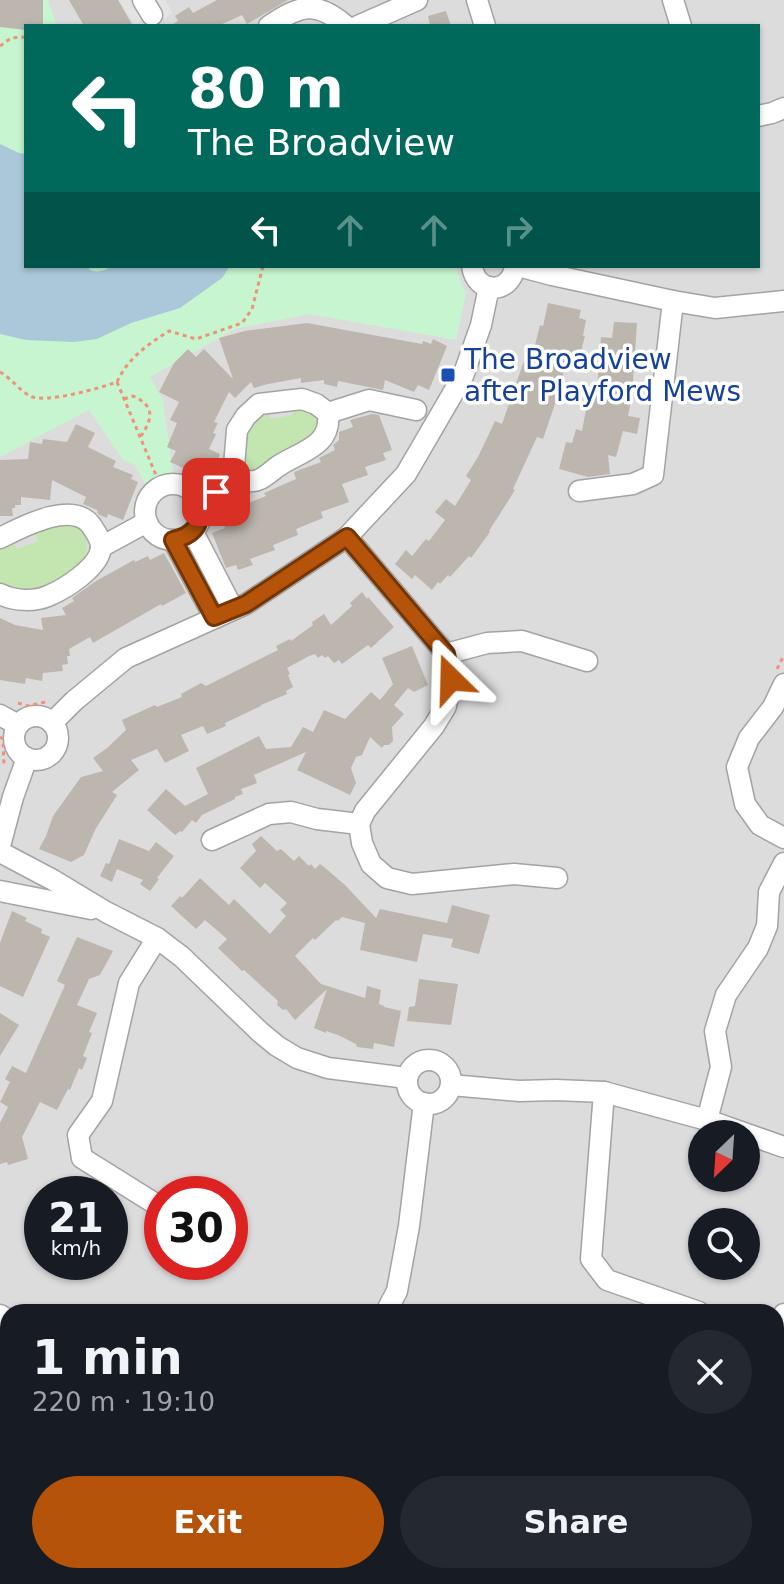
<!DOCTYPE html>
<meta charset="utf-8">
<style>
body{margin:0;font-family:"DejaVu Sans",sans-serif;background:#242831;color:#f1f3f6;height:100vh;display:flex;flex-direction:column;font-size:30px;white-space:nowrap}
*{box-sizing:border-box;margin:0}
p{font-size:26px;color:#9ea1a6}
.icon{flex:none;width:44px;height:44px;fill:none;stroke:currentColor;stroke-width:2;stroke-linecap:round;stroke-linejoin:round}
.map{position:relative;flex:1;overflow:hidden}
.drawer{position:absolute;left:0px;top:1304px;width:784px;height:280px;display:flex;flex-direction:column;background:#171b24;border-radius:24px 24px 0 0;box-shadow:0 2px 6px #0004}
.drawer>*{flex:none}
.hud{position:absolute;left:24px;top:24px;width:736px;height:244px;border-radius:0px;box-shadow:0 2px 6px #0004;background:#00695c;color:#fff;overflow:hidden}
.needle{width:52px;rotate:205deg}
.fabs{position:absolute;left:688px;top:1120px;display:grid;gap:16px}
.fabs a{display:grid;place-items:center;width:72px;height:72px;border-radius:50%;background:#171b24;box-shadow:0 2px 6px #0004;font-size:40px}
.speed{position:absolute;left:24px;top:1176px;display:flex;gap:16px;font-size:40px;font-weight:700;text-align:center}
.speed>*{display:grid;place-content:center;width:104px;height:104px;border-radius:50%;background:#171b24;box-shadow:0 2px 6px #0004;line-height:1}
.speed small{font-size:20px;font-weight:400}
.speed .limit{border:12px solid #d22;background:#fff;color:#111}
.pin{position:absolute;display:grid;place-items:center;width:68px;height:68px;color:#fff;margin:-34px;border-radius:16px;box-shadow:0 4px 12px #0006}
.me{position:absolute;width:88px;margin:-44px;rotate:338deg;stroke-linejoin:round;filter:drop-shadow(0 0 6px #0008)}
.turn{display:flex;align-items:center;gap:28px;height:168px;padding:0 32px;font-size:36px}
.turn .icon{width:104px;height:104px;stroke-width:2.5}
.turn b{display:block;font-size:56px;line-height:68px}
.lanes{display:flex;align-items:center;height:76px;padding:0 32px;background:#0003;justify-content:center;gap:40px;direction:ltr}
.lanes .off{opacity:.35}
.round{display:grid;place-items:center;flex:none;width:84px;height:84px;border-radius:42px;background:#242831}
.summary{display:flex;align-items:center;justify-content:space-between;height:136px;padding:0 32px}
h1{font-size:48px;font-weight:800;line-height:60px}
.cta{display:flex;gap:16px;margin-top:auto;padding:16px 32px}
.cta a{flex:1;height:92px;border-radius:48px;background:#b45309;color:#fff;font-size:32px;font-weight:800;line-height:92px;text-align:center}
.cta a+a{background:#242831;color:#f1f3f6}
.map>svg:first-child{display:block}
.residential{fill:#dddcdc;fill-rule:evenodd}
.grass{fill:#c3e5b0}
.park{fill:#c6f5d0}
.parking{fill:#e3e3e3}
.water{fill:#aac8d9}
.building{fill:#bcb6af}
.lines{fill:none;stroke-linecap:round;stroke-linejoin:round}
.minor-casing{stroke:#a3a3a3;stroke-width:23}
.path{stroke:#ee9377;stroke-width:3;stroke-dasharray:4 4;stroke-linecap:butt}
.minor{stroke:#fff;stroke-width:20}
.route-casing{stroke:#753606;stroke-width:20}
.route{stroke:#b45309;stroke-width:14}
.transit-dot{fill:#1a4fb4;stroke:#fff;stroke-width:3}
.labels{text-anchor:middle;stroke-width:7;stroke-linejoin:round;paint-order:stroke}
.transit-label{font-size:28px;fill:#164399;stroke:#fff;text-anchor:start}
</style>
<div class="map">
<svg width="784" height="1584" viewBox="0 0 784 1584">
<rect width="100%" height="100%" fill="#efede6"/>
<path class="residential" d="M0,0h784v1579l-2,5h-782zM26,26h732v240h-732zM702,1134h44v44h-44zM42,1194h68v68h-68zM162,1194h68v68h-68zM702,1222h44v44h-44zM8,1312h768v264h-768z"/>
<g class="grass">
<path d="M292,404l25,7c3,13 0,20 -10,28l-55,34 -16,-5 3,-37 28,-23 3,11 23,-4z"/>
<path d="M47,522l32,4c19,27 1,43 -23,55 -7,4 -16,11 -23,11 -11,1 -23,-3 -33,-4v-45l11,-6 6,12 21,-8 -4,-12z"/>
</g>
<path class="park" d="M0,0h48l9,26h-31v240h430l2,9 8,18 -10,47 -147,-26 -74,15 -85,48 13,23 10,75 -27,10 -11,-20 -12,-5 -34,-50 -89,47z"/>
<path class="parking" d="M119,0h46l8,13 -21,13h-17z"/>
<path class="water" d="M0,144l19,9 7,1v112h62l2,4c7,3 15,1 22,-4h118l-8,12 -42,30 -49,15 -34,16 -23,3 -48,-2 -26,-6z"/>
<g class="building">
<path d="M0,0h43v26h-17v4l-26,-3z"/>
<path d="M69,0h49l15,26h-49z"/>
<path d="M217,0h71l-41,24 -5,-9 -24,11h-48l8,-5 -3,-5 14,-9 4,6z"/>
<path d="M446,11l5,15h-21l-2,-10z"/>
<path d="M548,303l33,7 -2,8 7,2 -3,16h2l-9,34 -8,-2 -2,5 -2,-1 -8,29 -13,38 -6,-2 -24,52 2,1 -26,41 1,1 -19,26 -2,-2 -19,21 -2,-2 -8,9 -2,-2 -6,8 -17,-15 -3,4 -17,-15 11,-14 6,6 14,-17 3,2 16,-21 -10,-8 11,-13 9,7 16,-26 -5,-4 12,-19 17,-36 7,3 24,-69 4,1 2,-8 2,1 6,-24 3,1z"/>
<path d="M614,322l23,1 -5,73 -4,20 12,2 -3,16 -14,-3 -7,26 -8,-2 2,19 -22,3 -29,-8 7,-27 6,1 4,-14 6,2 8,-43 7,1 4,-52 11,1z"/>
<path d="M307,323l115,21 1,-3 8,3 2,-5 14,7 -18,44 -11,-5 -4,7 -29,-12 -2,10 -45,-9 -1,6 -13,-3v-4l-23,3v-5l-33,6 -14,4 -3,-6 -16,16 -6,-6 -15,30 4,1 -5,10 3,1 -7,15 11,5 -5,12 -6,-3 -7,16 -13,-5 1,-3 -20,-9 6,-11 -9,-4 10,-24 -7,-3 9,-18 -20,-10 15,-29 14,-14 8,8 8,-8 29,30 -14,-41 26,-7z"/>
<path d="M372,414l7,1 13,35 -9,3 3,7 -21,7 3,8 -26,9 7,18 -28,10 2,6 -27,11 2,6 -25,10 2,5 -25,9 3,6 -15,5 -2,-5 -10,3 -14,-35 13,-5 -3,-8 26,-11 -2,-5 20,-8 -2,-3 32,-14 -2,-7 27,-10 -2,-4 16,-8 -2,-5 6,-5v-8l14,-5 -3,-7z"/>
<path d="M76,424l19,9 -7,14 28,14 -3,6 20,8 -2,4 7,3 -15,38 -15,-6 -1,4 -9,-4 -1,-4 -14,-6 3,-7 -34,-17 -2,20 -29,-3v8h-6v3h-3l1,8h-13v-56l28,-1 2,-17 12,2 1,-5 24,3z"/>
<path d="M164,553l22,40 -24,13 -1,-2 -68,39 -3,-6 -21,12 1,7h-3l1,8 -6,1 1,6 -20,2 -1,8 -16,-3 -1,6 -25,-4v-62l15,7 28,5 -2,-12 25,-3 -4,-7 12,-7 -2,-3 24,-17 38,-21 1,2 13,-6 2,4z"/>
<path d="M362,592l5,7 1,-2 26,30 -23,21 -3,-3 -26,19 -3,-4 -5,3 -6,-7 -3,2 -3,-3 -4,3 -3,-4 -6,2 -22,12 3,6 -2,1 5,12 -7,4 1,3 -26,11v1l-36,17 1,3 -19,8 -4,-8 -22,9 8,16 -24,12 -8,-14 -26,11 8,10 -27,22 5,3 -22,35 -11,25 -13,7 -32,-13 7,-13 7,-20 28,-39 22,-6 -10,-13 14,-10 19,-18 -4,-10 33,-15 2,2 25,-10 -1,-3 20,-11 5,3 72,-36 -2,-4 14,-7 1,2 22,-16 -1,-3 12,-8 7,11 21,-19 -2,-3z"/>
<path d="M412,646l16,39 -14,7 -6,-4 -14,17 10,9 -12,13 1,14 -4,4h-5l-2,3 -12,-11 -8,18 -6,2 -5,11 5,15 -6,12 -53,-25 9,-18 -52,23 3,8 -16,6 2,5 -8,3v2l-33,16 -6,8 -4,-3 -10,12 -2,-1 -5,4 -28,-25 19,-21 19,17 23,-12 -12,-26 63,-32 7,13 25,-2 12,-20 10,5 11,-22 21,9 26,-27 9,8 13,-16 -11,-26z"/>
<path d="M261,836l16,15 4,-2 13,12 5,-5 10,10 2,-2 4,5 5,-5 4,3 21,18 31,33 4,-9 67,14 5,-18 38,10 -11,39 -28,-7 2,-8 -30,-5 -6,28 -57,-12 5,-27 -23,-6 -4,4 -2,-1 -21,20 -2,-2 -18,18 26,28 44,14 2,-12 14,4 -2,14 5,2v1l17,4 -7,36 -20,-4 -1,6 -16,-2 -1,-3 -18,-9 -12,-4v2l-12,-5 13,-39 -32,31 -9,-11 -3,1 -6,-5 1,-4 -21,-19 -13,-12 -2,1 -24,-23 9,-9 -22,-19 -9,9 -25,-23 9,-10 2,2 18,-20 29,27 5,-6 36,35 16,-18 -6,-6 7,-7 -22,-20 -5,5 -20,-20 16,-17 -4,-7z"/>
<path d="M119,839l30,12 7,-9 18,14 -17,22 2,1 -9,12 -10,-7 3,-4 -26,-11 -5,13 -12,-6 6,-13 3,1z"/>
<path d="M12,911l15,7 -2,3 17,8 -1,4 9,4 -27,60 -23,-11v-43z"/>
<path d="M77,937l36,14 -13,24 -11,4 -12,26 20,8 -8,19 3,1 -9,23 4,2 -5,12 -3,-2 -9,22 -2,-1 -11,21 -17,-8 -18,35 6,22 -20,6 -1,-3 -7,2v-41l8,-16 -8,-5 10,-20 -5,-3 7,-13 14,7 39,-88 -8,-4z"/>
<path d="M419,979l39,5 -7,41 -44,-4 2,-14 6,-1z"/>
<path d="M0,1013l19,12 -19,31z"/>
</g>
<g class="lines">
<g class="minor-casing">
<g id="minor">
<path d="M143,0l9,15"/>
<path d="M477,0l8,26"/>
<path d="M673,0l8,26"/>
<path d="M269,26c31,-21 47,-26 77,0"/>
<path d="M358,26l59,-26"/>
<path d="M758,116l14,-3 12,-5"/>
<path d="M472,266c4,29 39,29 43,0"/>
<path d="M518,266l34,9 121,26 42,7 69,-7"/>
<path d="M328,413l41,-13 47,10"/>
<circle cx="173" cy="512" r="28"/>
<path d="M579,491l54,-7 20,-9 20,-174"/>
<path d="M200,505l33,-27 4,-48 9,-14 13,-12 43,-5 14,5 12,9c4,33 -26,38 -48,52 -8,5 -14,12 -22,15 -8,3 -17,0 -25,-2"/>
<path d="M193,532l40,77"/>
<path d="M347,537l99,117 5,25 -5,27 -12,20 -69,85 -6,13 3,19 9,21 16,14 25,6 102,-10 43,4"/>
<path d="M0,538c22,-11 72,-38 91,-13 4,7 10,13 10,22 -1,20 -36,42 -53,49 -14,6 -34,5 -48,-2"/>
<path d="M173,540l41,77"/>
<path d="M101,547l46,-25"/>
<path d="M446,654l41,-11 35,-2 65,20"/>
<path d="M784,684l-11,23 -24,31 -12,29 8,37 15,21 24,13"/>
<path d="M0,715l18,10"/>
<circle cx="36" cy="738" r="22"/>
<path d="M52,723l22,-22 52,-43 120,-54 101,-67 59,-63 57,-98 18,-51 8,-38"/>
<path d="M212,840l57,-26 22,-2 26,7 42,5"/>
<path d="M0,846l13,-49 14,-39"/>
<path d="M0,852l53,28 53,32 51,26 25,19 78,75 17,14 20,12 31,10 79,10"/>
<path d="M0,891l91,18"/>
<path d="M157,938l-28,45 -27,118 -24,34 4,23 80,50"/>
<circle cx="429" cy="1082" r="22"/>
<path d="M451,1085l68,6 37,-1 48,2 103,28 77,27"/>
<path d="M604,1092l-13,167 16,21 92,32"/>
<path d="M707,1120l14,-53 -6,-36 11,-36 32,-47 9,-22 2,-34 15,-29"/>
<path d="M386,1312l11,-21 12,-65 15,-123"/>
<path d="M0,1315l8,5"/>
<path d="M776,1329l8,-15"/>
<path d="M0,1430l8,-8"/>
<path d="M420,1576l10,8"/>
<path d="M107,1584l7,-8"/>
<path d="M636,1584l4,-8"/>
</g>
</g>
<g class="path">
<path d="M0,46l11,-8 15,-1"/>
<path d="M0,372c11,6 19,18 30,24 15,8 70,-8 87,-14 11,-24 30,-37 52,-51l27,8 46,-16 10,-14 11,-43"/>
<path d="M117,382l44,105"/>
<path d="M124,399l9,-3c22,10 20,22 8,40"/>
<path d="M777,669l7,-14"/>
<path d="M18,703l10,3 21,-5"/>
<path d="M0,737l3,2 1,27"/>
<path d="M776,1561l8,-17"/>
<path d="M771,1576l13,6"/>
<path d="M765,1584l4,-8"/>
</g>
<use href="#minor" class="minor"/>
</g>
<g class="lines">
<g class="route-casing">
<path id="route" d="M216,492l-16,13c2,21 -8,31 -27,35l41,77 32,-13 101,-67 99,117 5,25"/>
</g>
<use href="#route" class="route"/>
</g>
<rect class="transit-dot" x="440" y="367" width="16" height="16" rx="4"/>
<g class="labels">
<g class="transit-label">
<text x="464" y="369">The Broadview<tspan x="464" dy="32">after Playford Mews</tspan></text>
</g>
</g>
</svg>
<div class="fabs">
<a><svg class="needle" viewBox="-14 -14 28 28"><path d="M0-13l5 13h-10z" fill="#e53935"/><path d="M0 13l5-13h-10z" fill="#9ea1a6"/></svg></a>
<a><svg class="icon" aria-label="search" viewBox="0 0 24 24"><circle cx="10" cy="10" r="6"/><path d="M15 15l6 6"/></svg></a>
</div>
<div class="speed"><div>21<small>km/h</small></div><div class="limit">30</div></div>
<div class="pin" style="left:216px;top:492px;background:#d93025"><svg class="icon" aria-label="arrive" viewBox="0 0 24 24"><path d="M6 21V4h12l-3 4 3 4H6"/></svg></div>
<svg class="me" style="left:451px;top:679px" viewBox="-20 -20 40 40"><path d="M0-17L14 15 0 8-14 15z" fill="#b45309" stroke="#fff" stroke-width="4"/></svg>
<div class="hud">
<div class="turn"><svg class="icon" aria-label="left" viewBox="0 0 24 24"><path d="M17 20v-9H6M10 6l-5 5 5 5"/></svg><div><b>80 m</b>The Broadview</div></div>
<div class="lanes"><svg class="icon" aria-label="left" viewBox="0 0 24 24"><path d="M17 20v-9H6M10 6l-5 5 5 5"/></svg><svg class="icon off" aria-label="ahead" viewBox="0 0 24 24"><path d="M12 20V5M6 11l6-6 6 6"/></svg><svg class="icon off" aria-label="ahead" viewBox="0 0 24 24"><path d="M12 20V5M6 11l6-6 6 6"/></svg><svg class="icon off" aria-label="right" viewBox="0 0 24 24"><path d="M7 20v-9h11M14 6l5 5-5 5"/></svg></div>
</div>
<section class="drawer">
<div class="summary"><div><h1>1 min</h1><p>220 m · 19:10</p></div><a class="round"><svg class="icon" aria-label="close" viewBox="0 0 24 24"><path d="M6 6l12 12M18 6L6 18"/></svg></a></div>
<div class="cta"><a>Exit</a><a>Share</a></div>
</section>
</div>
